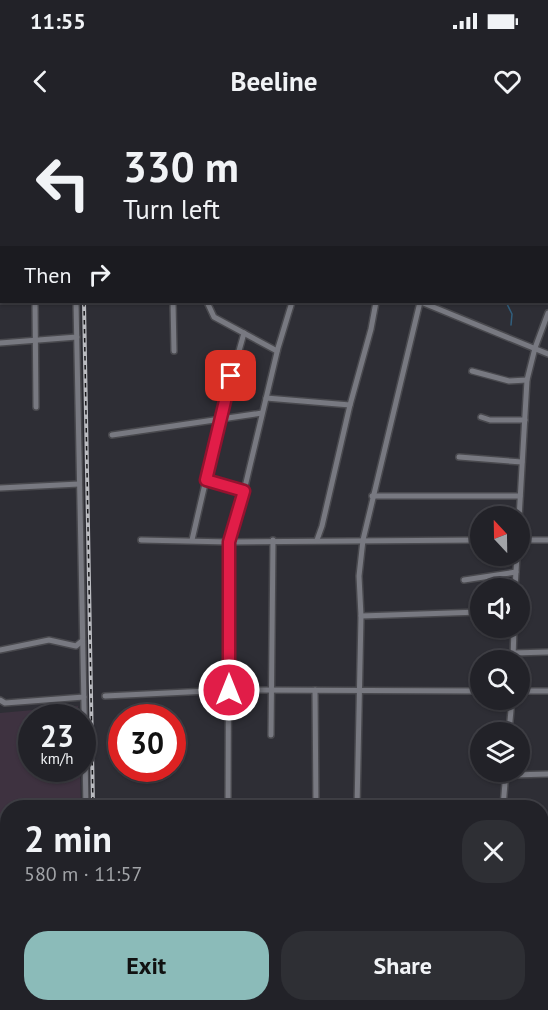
<!DOCTYPE html>
<meta charset="utf-8">
<style>
body{margin:0;font-family:"PT Sans",sans-serif;background:#2e2f34;color:#f1f3f6;height:100vh;display:flex;flex-direction:column;font-size:22px;white-space:nowrap}
*{box-sizing:border-box;margin:0}
p{font-size:20px;color:#a2a4a8}
.icon{flex:none;width:33px;height:33px;fill:none;stroke:currentColor;stroke-width:2;stroke-linecap:round;stroke-linejoin:round}
.map{position:relative;flex:1;overflow:hidden}
.details{position:absolute;left:0px;top:680px;width:549px;height:212px;display:flex;flex-direction:column;background:#222228;border-radius:24px 24px 0 0;box-shadow:0 2px 4px #0004,0 0 0 2px #3f3f45}
.details>*{flex:none}
.banner{position:absolute;left:0px;top:0px;width:549px;height:183px;box-shadow:0 2px 4px #0004,0 0 0 2px #3f3f45;background:#222228;color:#f1f3f6;overflow:hidden}
.needle{width:39px;rotate:338deg}
.buttons{position:absolute;left:470px;top:386px;display:grid;gap:12px}
.buttons a{display:grid;place-items:center;width:60px;height:60px;border-radius:50%;background:#222228;box-shadow:0 2px 4px #0004,0 0 0 2px #3f3f45;font-size:30px}
.speed{position:absolute;left:18px;top:584px;display:flex;gap:12px;font-size:30px;font-weight:700;text-align:center}
.speed>*{display:grid;place-content:center;width:78px;height:78px;border-radius:50%;background:#222228;box-shadow:0 2px 4px #0004,0 0 0 2px #3f3f45;line-height:1}
.speed small{font-size:15px;font-weight:400}
.speed .limit{border:9px solid #d22;background:#fff;color:#111}
.pin{position:absolute;display:grid;place-items:center;width:51px;height:51px;color:#fff;margin:-26px;border-radius:12px;box-shadow:0 3px 9px #0006}
.me{position:absolute;width:66px;margin:-33px;rotate:0deg;stroke-linejoin:round;filter:drop-shadow(0 0 4px #0008)}
.turn{display:flex;align-items:center;gap:21px;height:126px;padding:0 24px;font-size:27px}
.turn .icon{width:78px;height:78px;stroke-width:2.5}
.turn b{display:block;font-size:42px;line-height:51px}
.then{display:flex;align-items:center;height:57px;padding:0 24px;background:#0003;gap:12px;font-size:22px}
.round{display:grid;place-items:center;flex:none;width:63px;height:63px;border-radius:24px;background:#2e2f34}
.head{display:flex;align-items:center;justify-content:space-between;height:102px;padding:0 24px}
h1{font-size:36px;font-weight:700;line-height:45px}
.action{display:flex;gap:12px;margin-top:auto;padding:12px 24px}
.action a{flex:1;height:69px;border-radius:24px;background:#8bbbb9;color:#111;font-size:24px;font-weight:700;line-height:69px;text-align:center}
.action a+a{background:#2e2f34;color:#f1f3f6}
.status{display:flex;justify-content:space-between;align-items:center;height:42px;padding:0 30px;background:#222228;direction:ltr}
.status svg{height:16px;fill:currentColor}
header{display:flex;justify-content:space-between;align-items:center;height:78px;padding:0 24px;background:#222228;font-size:27px;font-weight:700}
.map>svg:first-child{display:block}
.commercial{fill:#3e3240}
.lines{fill:none;stroke-linecap:round;stroke-linejoin:round}
.stream{stroke:#315f7e;stroke-width:1.5}
.minor-casing{stroke:#49494e;stroke-width:8}
.minor{stroke:#787981;stroke-width:5}
.rail-casing{stroke:#babbc0;stroke-width:4}
.rail{stroke:#17171a;stroke-width:1.5;stroke-dasharray:4.5;stroke-linecap:butt}
.route-casing{stroke:#92132f;stroke-width:15}
.route{stroke:#e11d48;stroke-width:10}
</style>
<div class="status"><b>11:55</b><svg viewBox="0 0 49 12"><path d="M0 12V9h3v3zM5 12V6h3v6zM10 12V3h3v9zM15 12V0h3v12zM26 1h20v11H26zM47 4h2v5h-2z"/></svg></div>
<header><svg class="icon" aria-label="back" viewBox="0 0 24 24"><path d="M15 5l-7 7 7 7"/></svg>Beeline<svg class="icon" aria-label="heart" viewBox="0 0 24 24"><path d="M12 20l-8-8c-3-5 5-10 8-4 3-6 11-1 8 4z"/></svg></header>
<div class="map">
<svg width="548" height="890" viewBox="0 0 548 890">
<rect width="100%" height="100%" fill="#2e2e35"/>
<path class="commercial" d="M78,586v11h-46v51h48l1,39h-73v197h78v6h-86v-297z"/>
<g class="lines">
<path class="stream" d="M506,182l6,12 -1,11"/>
<g class="minor-casing">
<g id="minor">
<path d="M19,0v2"/>
<path d="M72,0v2"/>
<path d="M490,0l4,2"/>
<path d="M109,1l2,1"/>
<path d="M187,2l1,-2"/>
<path d="M265,2v-2"/>
<path d="M359,2l1,-2"/>
<path d="M0,53h2"/>
<path d="M0,135h2"/>
<path d="M35,182l1,105"/>
<path d="M76,182l10,505"/>
<path d="M173,182l1,49"/>
<path d="M207,182l7,15 63,34"/>
<path d="M421,182l127,52"/>
<path d="M0,223l77,-6"/>
<path d="M472,251l37,10 18,-1"/>
<path d="M266,278l84,7"/>
<path d="M481,297l9,3h35"/>
<path d="M112,315l150,-22"/>
<path d="M459,337l63,5"/>
<path d="M205,360l39,11"/>
<path d="M0,368l79,-4"/>
<path d="M372,376h148"/>
<path d="M519,399l8,-139 8,-32 13,-35"/>
<path d="M141,420l88,2 251,-2"/>
<path d="M192,420l28,-121 24,-86"/>
<path d="M317,420l5,-14 28,-121 21,-76 5,-27"/>
<path d="M519,420h29"/>
<path d="M464,460l52,-8"/>
<path d="M515,468l2,-33"/>
<path d="M361,496l119,-4"/>
<path d="M0,530l49,-10 27,6 6,-5"/>
<path d="M513,533l35,-1"/>
<path d="M513,540l1,-33"/>
<path d="M315,570l1,117"/>
<path d="M519,571h29"/>
<path d="M105,576l124,-6 251,1"/>
<path d="M0,580l5,3 79,-6"/>
<path d="M509,612l3,-33"/>
<path d="M271,615l2,-195"/>
<path d="M513,655l35,-1"/>
<path d="M228,687l1,-265 15,-51 34,-143 14,-46"/>
<path d="M357,687l4,-191 -2,-40 4,-36 57,-238"/>
<path d="M503,687l3,-36"/>
<path d="M542,698h6"/>
<path d="M542,738h6"/>
<path d="M542,780h6"/>
<path d="M542,820h6"/>
<path d="M90,884v6"/>
<path d="M253,884v6"/>
<path d="M301,884l1,6"/>
<path d="M343,884l1,6"/>
<path d="M387,884l1,6"/>
<path d="M489,890l1,-6"/>
<path d="M527,890v-6"/>
</g>
</g>
<use href="#minor" class="minor"/>
<g class="rail-casing">
<g id="rail">
<path d="M80,0v2"/>
<path d="M84,182l9,505"/>
<path d="M98,884v6"/>
</g>
</g>
<use href="#rail" class="rail"/>
</g>
<g class="lines">
<g class="route-casing">
<path id="route" d="M229,570v-148l15,-51 -38,-11 25,-104"/>
</g>
<use href="#route" class="route"/>
</g>
</svg>
<div class="buttons">
<a><svg class="needle" viewBox="-14 -14 28 28"><path d="M0-13l5 13h-10z" fill="#e53935"/><path d="M0 13l5-13h-10z" fill="#a2a4a8"/></svg></a>
<a><svg class="icon" aria-label="sound" viewBox="0 0 24 24"><path d="M4 9h4l5-4v14l-5-4H4zM17 9q2 3 0 6"/></svg></a>
<a><svg class="icon" aria-label="search" viewBox="0 0 24 24"><circle cx="10" cy="10" r="6"/><path d="M15 15l6 6"/></svg></a>
<a><svg class="icon" aria-label="layers" viewBox="0 0 24 24"><path d="M12 4l9 5-9 5-9-5zM3 14l9 5 9-5"/></svg></a>
</div>
<div class="speed"><div>23<small>km/h</small></div><div class="limit">30</div></div>
<div class="pin" style="left:231px;top:256px;background:#d93025"><svg class="icon" aria-label="arrive" viewBox="0 0 24 24"><path d="M6 21V4h12l-3 4 3 4H6"/></svg></div>
<svg class="me" style="left:229px;top:570px" viewBox="-20 -20 40 40"><circle r="17" fill="#e11d48" stroke="#fff" stroke-width="3"/><path d="M0-11L8 9 0 5-8 9z" fill="#fff"/></svg>
<div class="banner">
<div class="turn"><svg class="icon" aria-label="left" viewBox="0 0 24 24"><path d="M17 20v-9H6M10 6l-5 5 5 5"/></svg><div><b>330 m</b>Turn left</div></div>
<div class="then">Then<svg class="icon" aria-label="right" viewBox="0 0 24 24"><path d="M7 20v-9h11M14 6l5 5-5 5"/></svg></div>
</div>
<section class="details">
<div class="head"><div><h1>2 min</h1><p>580 m · 11:57</p></div><a class="round"><svg class="icon" aria-label="close" viewBox="0 0 24 24"><path d="M6 6l12 12M18 6L6 18"/></svg></a></div>
<div class="action"><a>Exit</a><a>Share</a></div>
</section>
</div>
